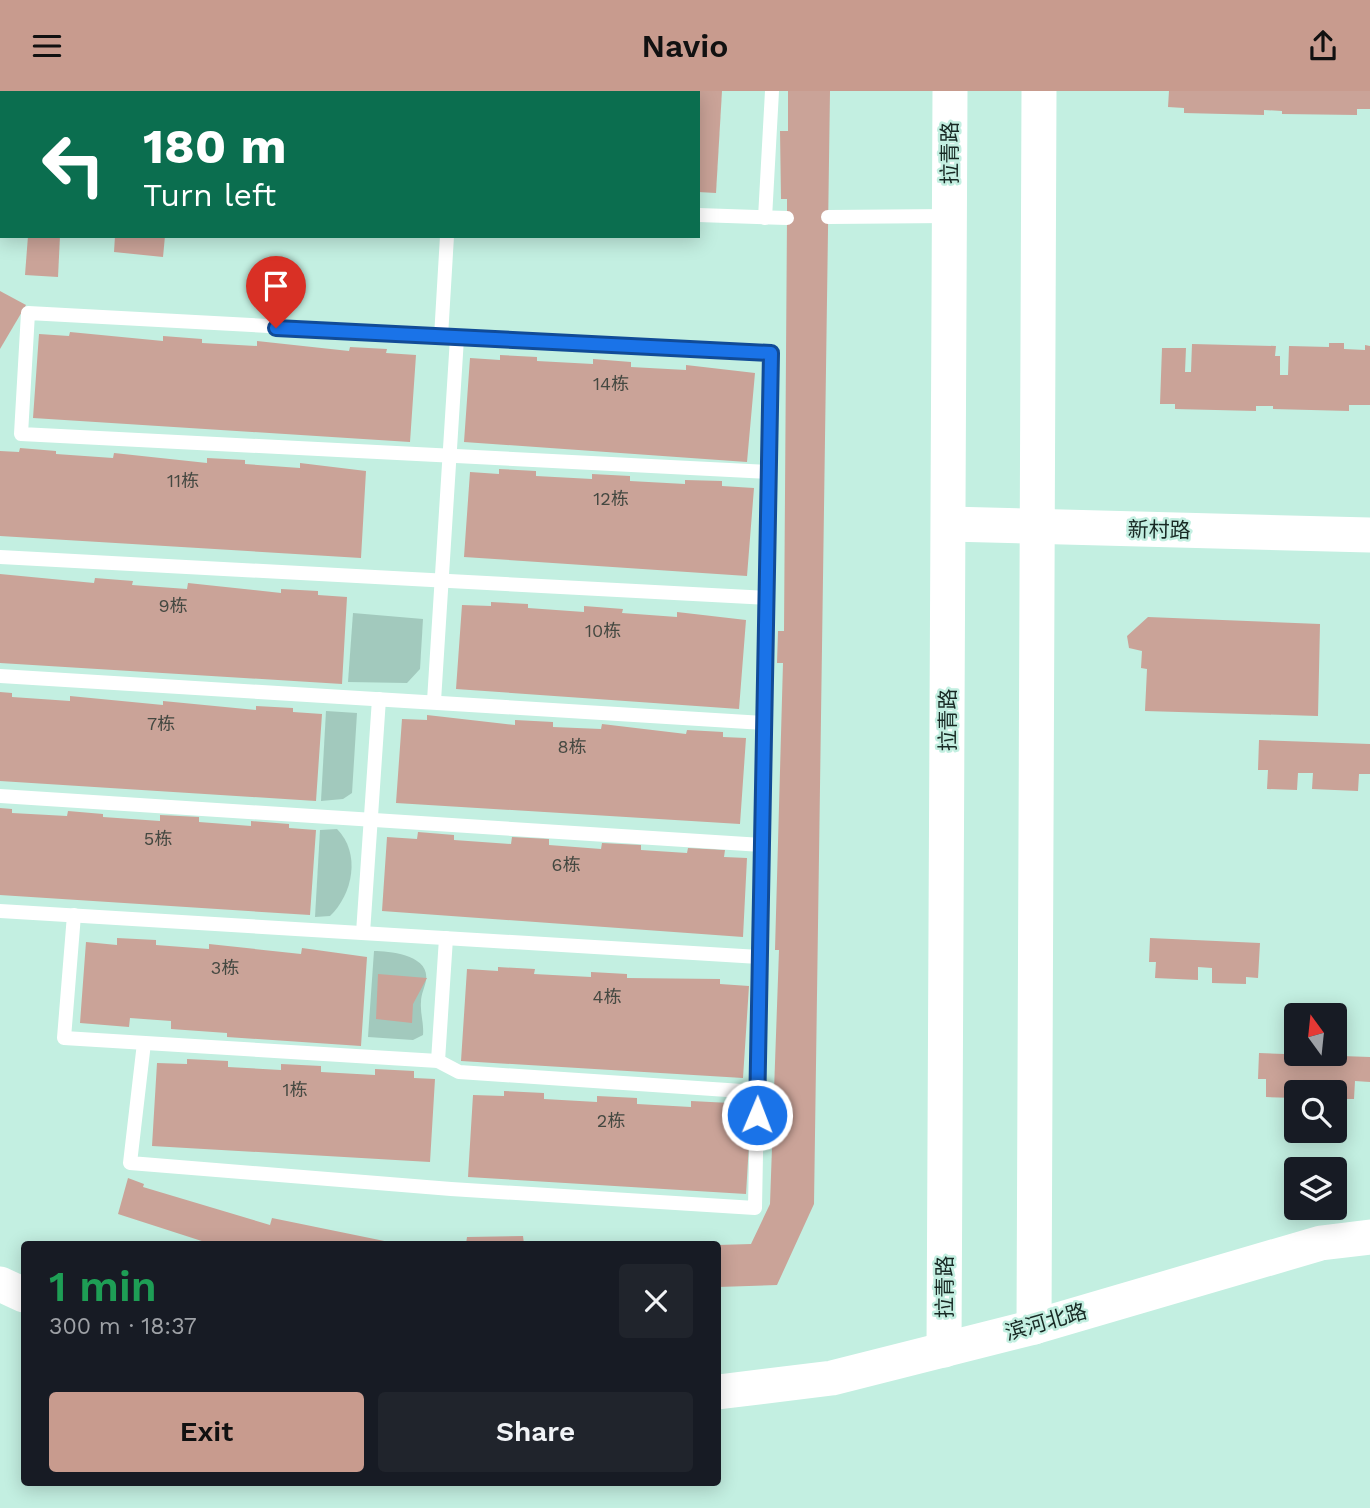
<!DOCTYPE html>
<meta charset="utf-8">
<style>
body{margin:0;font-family:"Work Sans","Noto Sans SC",sans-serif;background:#20242c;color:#f1f3f6;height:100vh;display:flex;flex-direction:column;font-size:26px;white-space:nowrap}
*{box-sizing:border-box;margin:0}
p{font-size:23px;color:#9ea1a6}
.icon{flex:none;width:38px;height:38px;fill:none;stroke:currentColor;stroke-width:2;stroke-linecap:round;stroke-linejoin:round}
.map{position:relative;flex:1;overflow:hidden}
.sheet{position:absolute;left:21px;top:1150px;width:700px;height:245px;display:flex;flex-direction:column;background:#171b24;border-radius:7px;box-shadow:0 4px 18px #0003}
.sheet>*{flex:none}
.top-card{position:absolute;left:0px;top:0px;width:700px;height:147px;box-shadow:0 4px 18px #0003;background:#0b6e4f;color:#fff;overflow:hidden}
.needle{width:46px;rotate:345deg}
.buttons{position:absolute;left:1284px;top:912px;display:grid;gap:14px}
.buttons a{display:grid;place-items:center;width:63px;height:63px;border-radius:7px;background:#171b24;box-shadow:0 4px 18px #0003;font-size:35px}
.pin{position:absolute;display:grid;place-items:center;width:60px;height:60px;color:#fff;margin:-72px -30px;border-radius:50% 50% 50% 0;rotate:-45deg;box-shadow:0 0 7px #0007}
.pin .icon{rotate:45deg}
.me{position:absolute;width:77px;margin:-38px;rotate:1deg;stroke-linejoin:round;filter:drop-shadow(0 0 5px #0008)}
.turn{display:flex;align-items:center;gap:24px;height:147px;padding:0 28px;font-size:32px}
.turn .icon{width:91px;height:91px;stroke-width:2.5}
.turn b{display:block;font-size:49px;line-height:60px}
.round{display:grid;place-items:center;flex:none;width:74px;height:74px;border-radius:7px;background:#20242c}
.summary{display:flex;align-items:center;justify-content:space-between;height:119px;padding:0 28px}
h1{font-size:42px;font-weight:600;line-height:52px;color:#1e9e55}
.cta{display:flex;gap:14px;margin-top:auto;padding:14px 28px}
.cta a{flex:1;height:80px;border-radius:7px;background:#c89b8e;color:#111;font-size:28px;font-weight:600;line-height:80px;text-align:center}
.cta a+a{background:#20242c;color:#f1f3f6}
header{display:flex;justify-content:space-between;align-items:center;height:91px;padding:0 28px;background:#c89b8e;color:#111;font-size:32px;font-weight:600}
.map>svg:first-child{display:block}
.green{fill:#a2c9bd}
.building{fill:#caa398}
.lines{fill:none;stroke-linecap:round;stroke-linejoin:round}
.service{stroke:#fff;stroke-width:14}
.tertiary{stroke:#fff;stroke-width:35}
.route-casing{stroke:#114b97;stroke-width:18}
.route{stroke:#1a73e8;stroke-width:12}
.labels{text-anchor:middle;stroke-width:5;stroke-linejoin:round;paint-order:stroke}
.number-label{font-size:18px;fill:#444841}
.street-label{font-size:21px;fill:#182924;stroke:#c3efe1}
</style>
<header><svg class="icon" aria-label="menu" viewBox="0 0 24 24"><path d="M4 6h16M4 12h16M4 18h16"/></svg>Navio<svg class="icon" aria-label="share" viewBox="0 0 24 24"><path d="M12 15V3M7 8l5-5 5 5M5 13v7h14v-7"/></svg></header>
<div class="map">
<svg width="1370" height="1417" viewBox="0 0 1370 1417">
<rect width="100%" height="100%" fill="#c3efe1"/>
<g class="green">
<path d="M353,522l70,6 -3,50 -13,14 -59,-1z"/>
<path d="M326,620l31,2 -5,80 -9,6 -22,2z"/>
<path d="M337,738c24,24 16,65 -7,87l-15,1 5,-87z"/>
<path d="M374,860c15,0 56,4 52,29 -1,7 -5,14 -5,22 -1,11 3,21 2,33l-10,5 -45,-3z"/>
</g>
<g class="building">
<path d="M698,0h24l-6,102 -18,-1z"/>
<path d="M788,0h42l-16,1113 -37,81 -59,2v-42l33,-1 19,-40 9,-254h-4l8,-287h-6l1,-32h6l3,-413v-19h-6l-1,-68h8z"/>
<path d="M1169,0h201v18h-13v6l-75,-1v-3l-18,-1v5l-80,-2v-5l-16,-1z"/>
<path d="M28,145h32l-2,41 -33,-2z"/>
<path d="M115,145h50l-2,21 -49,-5z"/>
<path d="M0,200l26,14 -26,44z"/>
<path d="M70,241l93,9v-5l39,3v4l55,3v-5l92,10 1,-4 37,2 -1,4 30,2 -6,87 -377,-24 6,-84 30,2z"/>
<path d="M1329,252h15v6l21,1v-5l5,1v59h-21v6l-76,-2v-3h-17v5l-81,-2v-5h-15l2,-56h24l-1,24h6l1,-28 84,2 -1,10h5v19h8l1,-29 40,1z"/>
<path d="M500,264l37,2v4l56,3v-5l38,3v5l55,3v-5l69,8 -8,89 -283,-20 6,-84 30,2z"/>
<path d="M20,357l36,3v3l57,4 1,-5 93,10v-5l38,2v4l55,4v-5l66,8 -5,87 -361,-22v-85l19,1z"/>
<path d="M499,378l37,2v5l56,3v-5l38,2v5l55,3v-4l37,1v5l32,2 -7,88 -283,-19 6,-85 29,2z"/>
<path d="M0,483l94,9 1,-5 38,3 -1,4 55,4 1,-6 93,10v-4l37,2v4l29,2 -5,87 -342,-21z"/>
<path d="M491,511l37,2v4l56,4v-6l39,3 -1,4 55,4v-5l69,8 -7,89 -283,-20 6,-84 29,1z"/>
<path d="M1148,526l172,7 -2,92 -173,-5 2,-42 -6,-1 1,-17 -13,-3 -2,-12z"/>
<path d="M0,601l12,1v4l58,4v-5l93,9v-4l93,9v-4l37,2v4l29,2 -6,87 -316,-20z"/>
<path d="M427,624l88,10v-5l38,2v5l48,2 1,-5 84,10 1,-4 36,2v5l23,1 -6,86 -344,-21 6,-84 25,1z"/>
<path d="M1259,649l111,4v30h-11l-1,17 -46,-2 1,-16h-15l-1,17 -30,-1 1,-19h-10z"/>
<path d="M0,717l12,1v4l55,3 1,-5 35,3v3l57,4v-6l39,2v5l52,4v-5l38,3v4l27,2 -6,85 -310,-20z"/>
<path d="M418,741l36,3v5l57,4 1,-7 37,2v6l52,4 1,-6 39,2v5l46,3 1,-5 37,2 -1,7 23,1 -4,79 -361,-26 5,-74 30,2z"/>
<path d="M117,847l39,2v5l53,4v-5l92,10 1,-6 65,9 -6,89 -134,-9v-4l-56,-4v-8l-41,-3 -1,9 -49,-4 6,-81 31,3z"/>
<path d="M1150,847l110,5 -2,35 -12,-1v7l-34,-1v-15l-14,-1v13l-43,-2 1,-16h-7z"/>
<path d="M498,876l37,2 -1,5 57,3v-5l36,2v4l93,1v5l29,2 -6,92 -282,-17 6,-92 31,2z"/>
<path d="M378,883l49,4 -14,26 -1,19 -36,-4z"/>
<path d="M1259,962l111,4v25l-15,-1 -1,18h-19v-7h-14v-10h-24l-1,16 -30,-1v-18h-8z"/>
<path d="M187,968l41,2v6l53,3v-6l40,2v6l54,3v-6l39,2v7l21,1 -5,83 -278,-16 5,-83 30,1z"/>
<path d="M504,1000l40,2v6l53,3v-6l40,2v6l54,3v-6l39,2v7l21,1 -5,83 -278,-17 5,-82 31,1z"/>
<path d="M128,1087l16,6 -1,3 127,38 2,-7 127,26h-188l-93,-30z"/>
<path d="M523,1145l1,8h-58l1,-7z"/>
</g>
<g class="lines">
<g class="service">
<path d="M101,2v-2"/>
<path d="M456,2v-2"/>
<path d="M0,55h2"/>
<path d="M698,124l89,3"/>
<path d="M828,126l120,-1"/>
<path d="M765,127l7,-127"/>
<path d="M441,246l6,-101"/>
<path d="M0,466l767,41"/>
<path d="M0,585l764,47"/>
<path d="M434,610l23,-363"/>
<path d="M0,705l762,49"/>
<path d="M0,820l759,46"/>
<path d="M74,824l-10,123 374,23 21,11 298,20"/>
<path d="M363,842l16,-234"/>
<path d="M144,952l-14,120 321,26 304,19 16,-855 -743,-40 -7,121 748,38"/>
<path d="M438,970l8,-123"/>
</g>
<g class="tertiary">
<path d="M949,433l421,11"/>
<path d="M0,1193l24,11"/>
<path d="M1034,1236l5,-1236"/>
<path d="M944,1259l6,-1259"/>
<path d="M718,1301l114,-14 202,-51 287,-84 49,-6"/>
</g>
</g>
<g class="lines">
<g class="route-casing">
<path id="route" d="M276,237l495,25 -14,762"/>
</g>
<use href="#route" class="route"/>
</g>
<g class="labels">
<g class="number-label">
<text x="611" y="299">14栋</text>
<text x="183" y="396">11栋</text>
<text x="611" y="414">12栋</text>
<text x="173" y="521">9栋</text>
<text x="603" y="546">10栋</text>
<text x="161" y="639">7栋</text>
<text x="572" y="662">8栋</text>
<text x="158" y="754">5栋</text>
<text x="566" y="780">6栋</text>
<text x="225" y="883">3栋</text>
<text x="607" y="912">4栋</text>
<text x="295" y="1005">1栋</text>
<text x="611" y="1036">2栋</text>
</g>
<g class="street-label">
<text transform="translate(950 62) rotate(-90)" y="7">拉青路</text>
<text transform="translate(1159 439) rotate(1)" y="7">新村路</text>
<text transform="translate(948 629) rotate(-90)" y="7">拉青路</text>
<text transform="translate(945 1196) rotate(-90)" y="7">拉青路</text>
<text transform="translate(1046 1231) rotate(-16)" y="7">滨河北路</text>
</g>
</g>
</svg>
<div class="buttons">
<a><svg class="needle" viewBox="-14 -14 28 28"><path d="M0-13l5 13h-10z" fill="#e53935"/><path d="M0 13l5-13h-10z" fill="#9ea1a6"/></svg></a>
<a><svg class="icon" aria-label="search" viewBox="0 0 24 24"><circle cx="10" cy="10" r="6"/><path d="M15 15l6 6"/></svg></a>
<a><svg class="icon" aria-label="layers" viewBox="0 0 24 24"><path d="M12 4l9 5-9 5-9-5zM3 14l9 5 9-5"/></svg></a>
</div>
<div class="pin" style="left:276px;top:237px;background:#d93025"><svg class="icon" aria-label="arrive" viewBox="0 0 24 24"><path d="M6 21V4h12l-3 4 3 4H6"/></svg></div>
<svg class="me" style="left:757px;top:1024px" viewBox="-20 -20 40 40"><circle r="17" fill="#1a73e8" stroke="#fff" stroke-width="3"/><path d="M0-11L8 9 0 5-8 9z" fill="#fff"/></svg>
<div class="top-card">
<div class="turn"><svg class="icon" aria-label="left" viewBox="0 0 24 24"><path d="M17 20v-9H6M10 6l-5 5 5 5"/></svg><div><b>180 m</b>Turn left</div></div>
</div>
<section class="sheet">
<div class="summary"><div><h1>1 min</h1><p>300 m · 18:37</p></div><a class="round"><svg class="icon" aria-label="close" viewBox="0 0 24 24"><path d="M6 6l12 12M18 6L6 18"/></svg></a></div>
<div class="cta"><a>Exit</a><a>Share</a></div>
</section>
</div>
